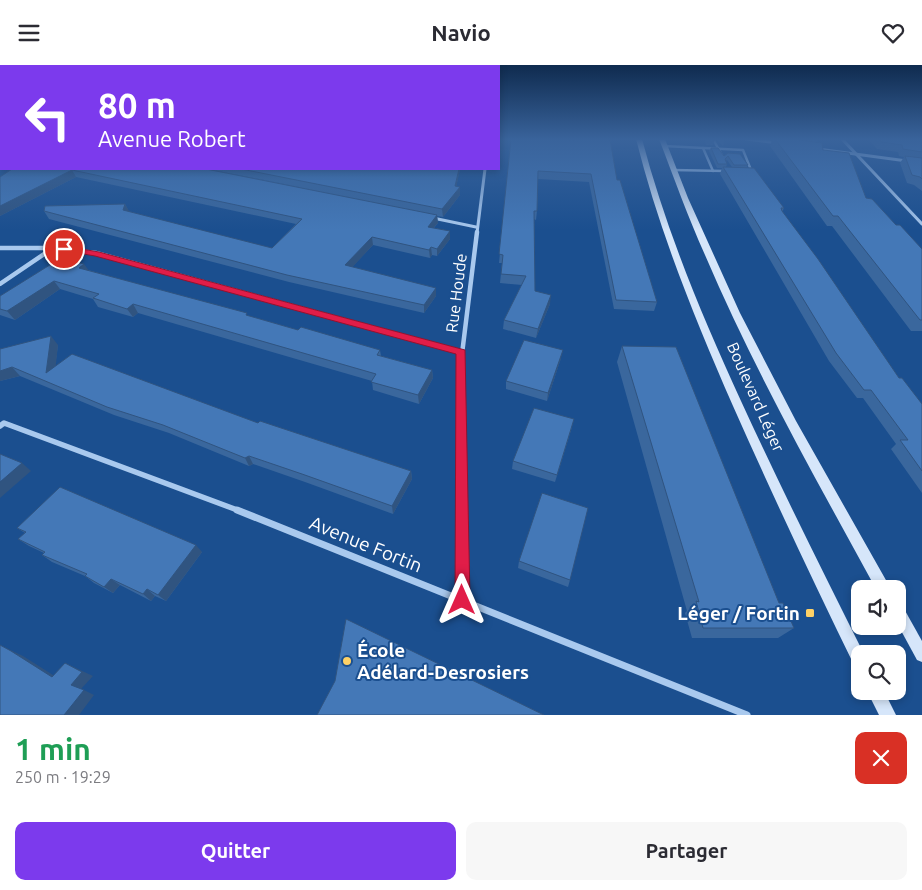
<!DOCTYPE html>
<html lang="fr">
<meta charset="utf-8">
<style>
body{margin:0;font-family:Ubuntu,sans-serif;background:#f7f7f7;color:#2b2b33;height:100vh;display:flex;flex-direction:column;font-size:19px;white-space:nowrap}
*{box-sizing:border-box;margin:0}
p{font-size:16px;color:#7c7c81}
.icon{flex:none;width:28px;height:28px;fill:none;stroke:currentColor;stroke-width:2;stroke-linecap:round;stroke-linejoin:round}
.map{position:relative;height:650px;overflow:hidden}
.details{display:flex;flex-direction:column;background:#fff;flex:1}
.details>*{flex:none}
.top-card{position:absolute;left:0px;top:0px;width:500px;height:105px;box-shadow:0 2px 8px #0003;background:#7c3aed;color:#fff;overflow:hidden}
.fabs{position:absolute;left:851px;top:515px;display:grid;gap:10px}
.fabs a{display:grid;place-items:center;width:55px;height:55px;border-radius:10px;background:#fff;box-shadow:0 2px 8px #0003;font-size:25px}
.pin{position:absolute;display:grid;place-items:center;width:42px;height:42px;color:#fff;margin:-21px;border:2px solid #fff;border-radius:50%;box-shadow:0 1px 5px #0007}
.me{position:absolute;width:55px;margin:-28px;rotate:0deg;stroke-linejoin:round;filter:drop-shadow(0 0 4px #0008)}
.turn{display:flex;align-items:center;gap:18px;height:105px;padding:0 15px;font-size:22px}
.turn .icon{width:65px;height:65px;stroke-width:2.5}
.turn b{display:block;font-size:35px;line-height:42px}
.round{display:grid;place-items:center;flex:none;width:52px;height:52px;border-radius:10px;background:#f7f7f7}
.headline{display:flex;align-items:center;justify-content:space-between;height:85px;padding:0 15px}
h1{font-size:30px;font-weight:700;line-height:38px;color:#1e9e55}
.action{display:flex;gap:10px;margin-top:auto;padding:10px 15px}
.action a{flex:1;height:58px;border-radius:10px;background:#7c3aed;color:#fff;font-size:20px;font-weight:700;line-height:58px;text-align:center}
.action a+a{background:#f7f7f7;color:#2b2b33}
header{display:flex;justify-content:space-between;align-items:center;height:65px;padding:0 15px;background:#fff;font-size:22px;font-weight:700}
.map>svg:first-child{display:block}
.lines{fill:none;stroke-linecap:round;stroke-linejoin:round}
.lane{stroke:#a9c9ee;stroke-width:2.5}
.street-far3{stroke:#a9c9ee;stroke-width:3}
.street-far2{stroke:#a9c9ee;stroke-width:4.5}
.street-far1{stroke:#a9c9ee;stroke-width:5.5}
.street{stroke:#a9c9ee;stroke-width:7}
.secondary{fill:#d6e6fa;fill-rule:evenodd}
.wall{fill:#3a679d;fill-rule:evenodd}
.shaded-wall{fill:#305480}
.building{fill:#4478b7;stroke:#305480}
.route{fill:#e11d48;stroke:#92132f}
.poi-dot{fill:#ffd166;stroke:#1b4f8f;stroke-width:2}
.labels{text-anchor:middle;stroke-width:4;stroke-linejoin:round;paint-order:stroke}
.street-label{font-size:16px;fill:#fff;stroke:#1b4f8f}
.near-street-label{font-size:19px;fill:#fff;stroke:#1b4f8f}
.near-poi-label{font-size:19px;font-weight:bold;fill:#fff;stroke:#1b4f8f;text-anchor:end}
</style>
<header><svg class="icon" aria-label="menu" viewBox="0 0 24 24"><path d="M4 6h16M4 12h16M4 18h16"/></svg>Navio<svg class="icon" aria-label="heart" viewBox="0 0 24 24"><path d="M12 20l-8-8c-3-5 5-10 8-4 3-6 11-1 8 4z"/></svg></header>
<div class="map">
<svg width="922" height="650" viewBox="0 0 922 650">
<rect width="100%" height="100%" fill="#1b4f8f"/>
<g class="lines">
<g class="lane">
<path d="M713,74l10,18"/>
<path d="M665,81l78,4 8,20"/>
<path d="M703,83l10,23"/>
<path d="M673,105l53,1"/>
</g>
<g class="street-far3">
<path d="M746,74l32,4"/>
<path d="M842,74l80,85"/>
<path d="M818,84l89,12"/>
<path d="M433,153l43,9"/>
<path d="M477,168l8,-64"/>
</g>
<g class="street-far2">
<path d="M0,183h48l48,5 366,99"/>
<path d="M0,219l53,-36"/>
<path d="M462,289l15,-122"/>
</g>
<g class="street-far1">
<path d="M462,288v158"/>
<path d="M0,361l4,-3 236,88"/>
</g>
<g class="street">
<path d="M237,445l510,205"/>
<path d="M462,445v90"/>
</g>
<g class="secondary">
<path d="M636,74h6c24,91 60,177 99,262 39,85 81,169 123,253h-4v15l-5,-2c-42,-86 -83,-173 -122,-261 -38,-87 -74,-175 -97,-267z"/>
<path d="M659,74h6l23,59 52,115 56,108 95,168h-15c-60,-110 -122,-219 -171,-334 -17,-38 -31,-77 -46,-116z"/>
<path d="M898,540l5,2 19,34v21l-5,-2 -19,-35z"/>
<path d="M867,626h17l12,24h-17z"/>
</g>
</g>
<g class="wall">
<path d="M0,74h1v30h205l103,20 -101,-20h252l-4,18h4v8l-17,22 -6,-1 1,7 -4,5 16,3v8l-13,17 -5,-1 -2,3 -57,-13 -21,22 84,29 -12,17 -135,-31 -240,-63 -5,-8 81,-7 4,8 143,36 24,-24 -220,-47 -76,39v-39l10,-7 -10,-1z"/>
<path d="M511,74l63,1v-1h36l7,41 40,122 -3,9 -40,-2 -25,-127 -51,-3 -1,32 -1,9 -2,-1 1,72 15,13 -14,34 -33,-9 1,-9 18,-35 -22,-2 2,-20h-3z"/>
<path d="M704,74h11l-2,6h-7z"/>
<path d="M716,74h9l-2,7z"/>
<path d="M772,74h46l-1,4 49,55 56,51v82h-11l-79,-105h-5l-57,-80z"/>
<path d="M869,74h53v52l-8,-6 -7,-2 -7,-20 4,-6 -5,-1 -1,-4 -21,-3 -7,-8z"/>
<path d="M711,83l13,8 16,-2 8,11 -1,2 37,41 -2,4 117,166 23,26v89l-31,-44 5,-5 -33,-46h-6l-28,-37 -109,-187 2,-6h-5l-8,-17zM727,95l5,7h-6l1,-3 -1,-3z"/>
<path d="M88,205l210,60 82,20 1,6 51,14 1,8 -14,26 -46,-14 -1,-9 -234,-68 -5,4 -35,-10 -5,-8 -33,-10 -45,31 -15,-5v-19z"/>
<path d="M58,280l-3,22 203,56 153,48 1,8 -19,35 -88,-32 -52,-18 -4,2 -80,-33 -55,-18 -94,-39 -20,5v-32z"/>
<path d="M622,281l157,257 15,25 -16,10h-86l-7,-25 2,-2 -70,-249z"/>
<path d="M561,293l-14,43 -41,-12v-8z"/>
<path d="M572,362l-17,55 -43,-13 1,-8z"/>
<path d="M17,463l185,24 -36,49 -11,-5 -4,5 -31,-16 -7,8 -19,-10 -9,-7 -33,-14 -10,-7 2,-2 -15,-7 -11,-7 7,-6z"/>
<path d="M519,496l51,19 -2,7 -50,-19z"/>
</g>
<g class="shaded-wall">
<path d="M459,104h1l-5,25v-8z"/>
<path d="M72,105l4,7 -76,39v-10z"/>
<path d="M460,122v8l-17,22 -1,-8z"/>
<path d="M125,139l4,7 -2,7 -4,-8z"/>
<path d="M437,150l1,8 -10,11v-7z"/>
<path d="M450,166v8l-13,17v-7z"/>
<path d="M372,172l1,8 -26,28 -2,-8z"/>
<path d="M431,182l1,8 -2,3 -1,-8z"/>
<path d="M84,199l6,8 -11,-4z"/>
<path d="M54,216l6,8 -45,31 -8,-9z"/>
<path d="M436,223v8l-12,17v-8z"/>
<path d="M551,230l-1,9 -14,34 2,-9z"/>
<path d="M133,239l5,9 -5,4 -6,-8z"/>
<path d="M51,271l7,9 -4,37 -8,-9z"/>
<path d="M563,285l-2,8 -14,43 1,-8z"/>
<path d="M12,302l8,9 -20,5v-10z"/>
<path d="M432,305l1,8 -14,26 -1,-9z"/>
<path d="M249,391l4,8 -4,2 -4,-8z"/>
<path d="M22,398l9,8 -31,27v-16z"/>
<path d="M411,406l1,8 -19,35 -1,-8z"/>
<path d="M196,480l6,7 -36,49 -8,-6z"/>
<path d="M111,514l9,6 -7,8 -9,-6z"/>
<path d="M147,524l8,7 -4,5 -8,-7z"/>
<path d="M0,580l23,11 41,26 -12,-5z"/>
<path d="M65,598l28,13 -12,13 -10,-4z"/>
<path d="M84,625l10,5 -15,20h-15z"/>
</g>
<g class="building">
<path d="M0,74h1v24l-1,-1z"/>
<path d="M511,74h41l23,1v-1h35l7,41h3l37,122 -41,-2 -25,-126 -53,-3 -1,40h-3l1,80 16,4 -13,34 -34,-9 22,-44 -25,-2 2,-19 -4,-1z"/>
<path d="M775,74h16l31,4 1,7 26,3 17,45 6,1 24,26h4l22,24v71h-2l-82,-104h-5z"/>
<path d="M879,74h43v13l-19,-3 -1,-4 -20,-3z"/>
<path d="M711,83h7l6,8 4,-3 12,1 8,11h-14l-6,-9 -3,3 2,5h-9z"/>
<path d="M905,91l17,2v21l-2,-2 -8,-2z"/>
<path d="M723,102l31,1 30,40h-3l1,3 36,48 81,119h3l20,26v67l-22,-31h8l-37,-50h-7l-28,-37z"/>
<path d="M12,104h194l231,46 -9,12 22,4 -13,18 -6,-2 -2,3 -57,-13 -27,28 91,23 -12,17 -137,-30 -243,-64 1,-5 80,-2 -2,6 149,38 30,-29 -230,-49 -72,36v-29z"/>
<path d="M241,104h218l-4,17 5,1 -18,22z"/>
<path d="M61,193l23,6 -5,4 168,45 -1,2 52,15 3,-3 79,23 -3,5 55,15 -14,25 -47,-13 5,-8 -243,-70 -6,5 -34,-11 6,-4 -45,-13 -47,30 -7,-2v-13z"/>
<path d="M51,271l-5,37 26,-19 186,69 2,-2 151,50 -19,35 -90,-32 -53,-18 -4,2 -82,-33 -56,-18 -95,-40 -12,4v-22z"/>
<path d="M524,275l39,10 -15,43 -42,-12z"/>
<path d="M622,281l54,1 103,256h4l11,25h-91l-7,-27 3,1z"/>
<path d="M534,343l40,11 -17,56 -44,-14z"/>
<path d="M0,389l22,9 -22,19z"/>
<path d="M60,422l136,58 -38,50 -11,-6 -4,5 -32,-15 -7,8 -19,-11 2,-2 -45,-19 3,-3 -27,-13 8,-7 -9,-4z"/>
<path d="M542,428l46,15 -18,72 -51,-19z"/>
<path d="M346,554l198,96h-227l18,-34z"/>
<path d="M0,580l11,6 41,26 13,-14 17,9 -11,13 13,5 -20,25h-64z"/>
</g>
<linearGradient id="sky" x2="0" y2="1"><stop stop-color="#0f2b4f"/><stop offset="0.45" stop-color="#39639b"/><stop offset="1" stop-color="#39639b" stop-opacity="0"/></linearGradient>
<rect width="922" height="165" fill="url(#sky)"/>
<path class="route" d="M64,181l35,6 366,98 5,250 -2,5 -6,3 -5,-3 -2,-5 1,-246 -361,-98 -34,-6 -1,-1z"/>
<g class="poi-dot">
<rect x="805" y="543" width="10" height="10" rx="2.5"/>
<circle cx="347" cy="596" r="5"/>
</g>
<g class="labels">
<g class="street-label">
<text transform="translate(456 228) rotate(-83)" y="6">Rue Houde</text>
<text transform="translate(756 332) rotate(66)" y="6">Boulevard Léger</text>
</g>
<g class="near-street-label">
<text transform="translate(366 479) rotate(22)" y="7">Avenue Fortin</text>
</g>
<g class="near-poi-label">
<text x="800" y="555">Léger / Fortin</text>
<text x="357" y="592" text-anchor="start">École<tspan x="357" dy="22">Adélard-Desrosiers</tspan></text>
</g>
</g>
</svg>
<div class="fabs">
<a><svg class="icon" aria-label="sound" viewBox="0 0 24 24"><path d="M4 9h4l5-4v14l-5-4H4zM17 9q2 3 0 6"/></svg></a>
<a><svg class="icon" aria-label="search" viewBox="0 0 24 24"><circle cx="10" cy="10" r="6"/><path d="M15 15l6 6"/></svg></a>
</div>
<div class="pin" style="left:64px;top:184px;background:#d93025"><svg class="icon" aria-label="arrive" viewBox="0 0 24 24"><path d="M6 21V4h12l-3 4 3 4H6"/></svg></div>
<svg class="me" style="left:462px;top:535px" viewBox="-20 -20 40 40"><path d="M0-17L14 15 0 8-14 15z" fill="#e11d48" stroke="#fff" stroke-width="4"/></svg>
<div class="top-card">
<div class="turn"><svg class="icon" aria-label="left" viewBox="0 0 24 24"><path d="M17 20v-9H6M10 6l-5 5 5 5"/></svg><div><b>80 m</b>Avenue Robert</div></div>
</div>
</div>
<section class="details">
<div class="headline"><div><h1>1 min</h1><p>250 m · 19:29</p></div><a class="round" style="background:#d93025;color:#fff"><svg class="icon" aria-label="close" viewBox="0 0 24 24"><path d="M6 6l12 12M18 6L6 18"/></svg></a></div>
<div class="action"><a>Quitter</a><a>Partager</a></div>
</section>
